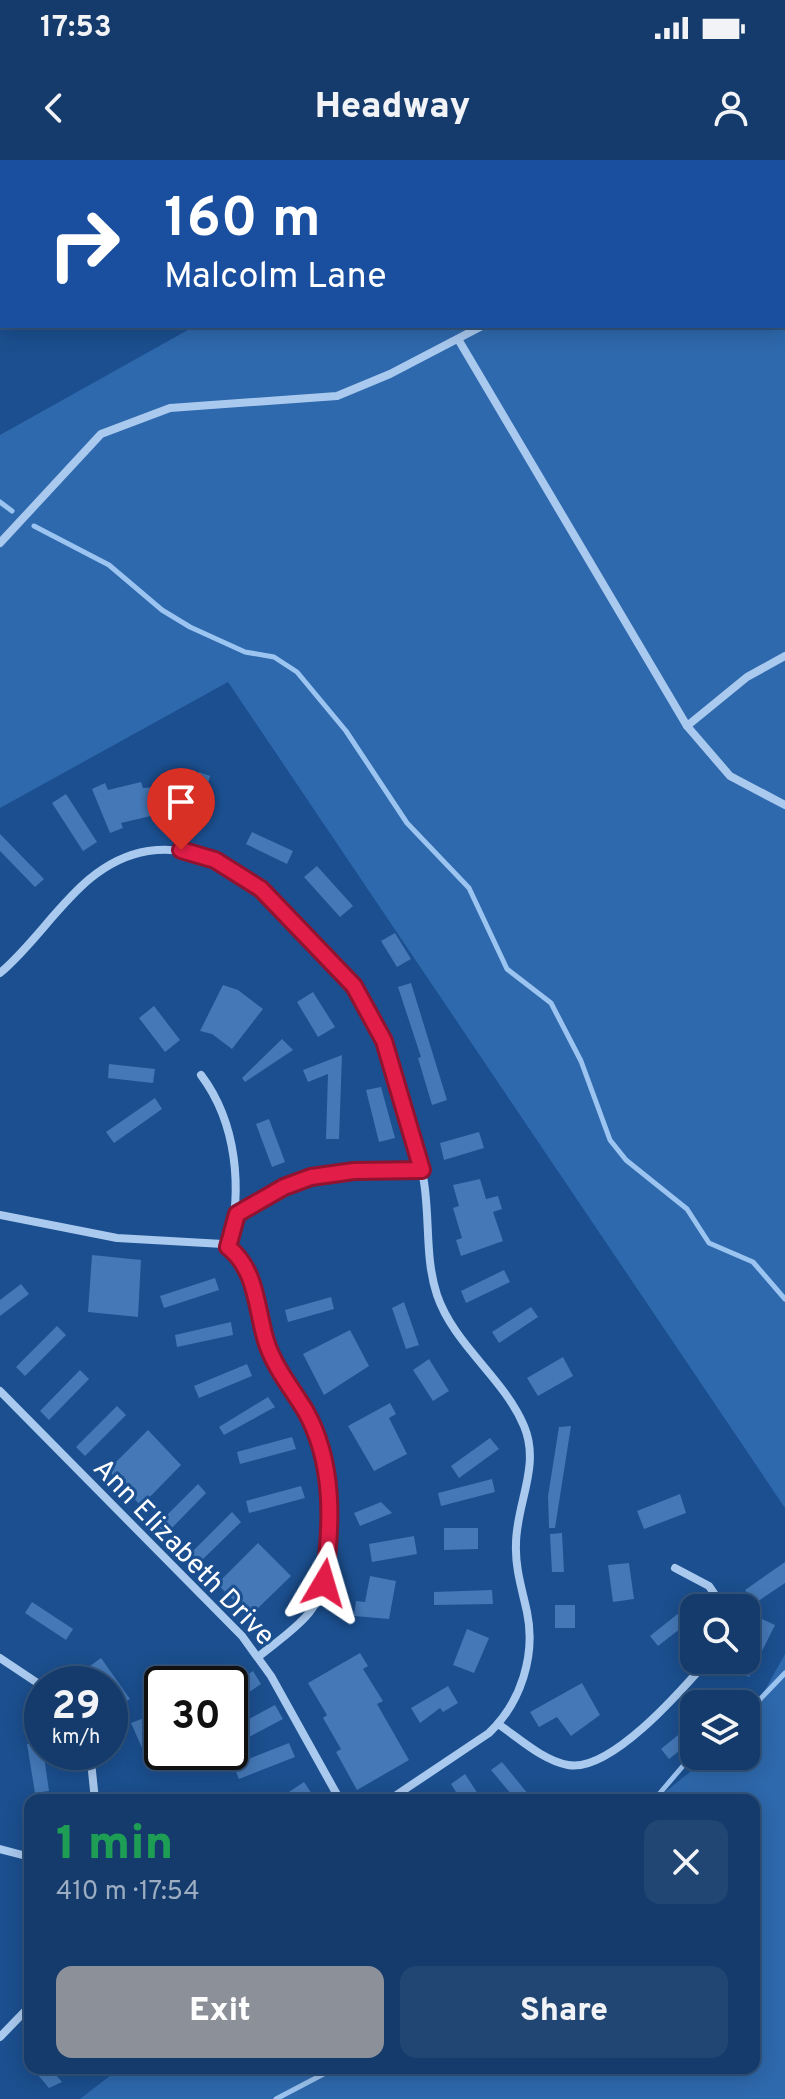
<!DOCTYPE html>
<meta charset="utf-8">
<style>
body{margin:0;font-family:Overpass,sans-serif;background:#214673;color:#f1f3f6;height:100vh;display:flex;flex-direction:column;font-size:30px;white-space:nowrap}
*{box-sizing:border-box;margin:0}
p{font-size:26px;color:#9dadc1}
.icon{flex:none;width:44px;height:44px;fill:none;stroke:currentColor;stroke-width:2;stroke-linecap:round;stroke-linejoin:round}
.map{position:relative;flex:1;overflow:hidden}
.drawer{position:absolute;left:24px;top:1634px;width:736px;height:280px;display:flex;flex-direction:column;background:#143b6b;border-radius:16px;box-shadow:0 4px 20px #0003,0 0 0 2px #33557e}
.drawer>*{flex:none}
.hud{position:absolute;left:0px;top:0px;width:786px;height:168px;box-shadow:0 4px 20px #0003,0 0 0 2px #33557e;background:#1a4fa0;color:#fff;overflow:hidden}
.fabs{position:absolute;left:680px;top:1434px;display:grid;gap:16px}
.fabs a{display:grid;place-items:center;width:80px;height:80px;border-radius:16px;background:#143b6b;box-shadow:0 4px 20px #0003,0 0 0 2px #33557e;font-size:40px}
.speed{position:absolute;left:24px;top:1506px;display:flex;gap:16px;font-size:40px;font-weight:700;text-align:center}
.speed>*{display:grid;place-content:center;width:104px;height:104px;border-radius:50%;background:#143b6b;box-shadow:0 4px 20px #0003,0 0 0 2px #33557e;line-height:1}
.speed small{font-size:20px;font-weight:400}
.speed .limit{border:4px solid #111;border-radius:12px;background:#fff;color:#111}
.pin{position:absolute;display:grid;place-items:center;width:68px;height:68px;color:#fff;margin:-82px -34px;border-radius:50% 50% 50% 0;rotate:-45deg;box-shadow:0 0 8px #0007}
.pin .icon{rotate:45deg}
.me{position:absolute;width:88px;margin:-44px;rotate:7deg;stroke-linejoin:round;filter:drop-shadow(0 0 6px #0008)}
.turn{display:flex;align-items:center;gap:28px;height:168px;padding:0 32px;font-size:36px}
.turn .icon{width:104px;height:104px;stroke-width:2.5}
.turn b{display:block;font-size:56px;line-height:68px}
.round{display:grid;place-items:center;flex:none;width:84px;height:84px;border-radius:16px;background:#214673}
.headline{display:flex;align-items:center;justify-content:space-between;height:136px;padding:0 32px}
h1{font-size:48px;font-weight:800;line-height:60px;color:#1e9e55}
.action{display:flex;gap:16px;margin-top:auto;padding:16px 32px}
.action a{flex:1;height:92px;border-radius:16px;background:#8c9099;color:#fff;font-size:32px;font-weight:800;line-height:92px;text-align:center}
.action a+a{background:#214673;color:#f1f3f6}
.status{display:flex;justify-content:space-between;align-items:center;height:56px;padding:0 40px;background:#143b6b;direction:ltr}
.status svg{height:22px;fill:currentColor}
header{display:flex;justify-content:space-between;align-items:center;height:104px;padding:0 32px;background:#143b6b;font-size:36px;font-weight:800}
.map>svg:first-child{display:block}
.green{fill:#2e69ad}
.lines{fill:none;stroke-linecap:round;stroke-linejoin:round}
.stream{stroke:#9cc4f0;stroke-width:5}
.building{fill:#4478b7}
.street{stroke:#a9c9ee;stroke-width:8}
.route-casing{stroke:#92132f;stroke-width:20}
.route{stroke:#e11d48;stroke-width:14}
.labels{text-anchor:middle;stroke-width:6;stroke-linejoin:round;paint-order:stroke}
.street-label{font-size:28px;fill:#fff;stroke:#1b4f8f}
</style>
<div class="status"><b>17:53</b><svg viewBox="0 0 49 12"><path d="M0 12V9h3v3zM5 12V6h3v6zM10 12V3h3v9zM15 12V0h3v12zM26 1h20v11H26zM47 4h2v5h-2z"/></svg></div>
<header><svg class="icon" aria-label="back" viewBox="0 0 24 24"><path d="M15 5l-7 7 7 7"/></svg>Headway<svg class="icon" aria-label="person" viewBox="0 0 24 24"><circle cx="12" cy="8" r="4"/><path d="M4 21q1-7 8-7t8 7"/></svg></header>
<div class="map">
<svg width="785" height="1939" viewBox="0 0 785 1939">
<rect width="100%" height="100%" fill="#1b4f8f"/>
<g class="green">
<path d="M491,0h294v1348l-557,-826 -228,126v-373l195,-109h589v-164h-297z"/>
<path d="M785,1494v445h-705l40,-31h634v-268h-99l55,-44h36v-32z"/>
</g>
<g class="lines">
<g class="stream">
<path d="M0,342l12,9"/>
<path d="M34,366l75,39 53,45 28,17 55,25 29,5 23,15 49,59 61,92 62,65 38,81 44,34 30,58 29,79 16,20 61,49 22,34 44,19 32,37"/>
<path d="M746,1554l39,-41"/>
<path d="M654,1640l40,-47"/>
<path d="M276,1939l59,-31"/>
</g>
</g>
<g class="building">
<path d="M199,612l11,4 -13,48 -12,-3z"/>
<path d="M141,622l2,6 27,-2 3,40 -13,1 -1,-13 -38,9 2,5 -13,5 -18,-44 13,-6 3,7z"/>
<path d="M66,634l31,48 -14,9 -31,-48z"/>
<path d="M252,672l41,19 -6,13 -41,-20z"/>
<path d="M0,674l44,45 -9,8 -35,-36z"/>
<path d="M317,706l36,40 -13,11 -36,-40z"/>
<path d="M395,773l16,26 -14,8 -16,-26z"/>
<path d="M411,823l36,117 -15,5 -14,-47 3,-1 -23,-70z"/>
<path d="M223,825l15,5 25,19 -31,40 -20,-15 -12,-3z"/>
<path d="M313,832l22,35 -17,10 -21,-35z"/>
<path d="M154,846l26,34 -15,12 -26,-34z"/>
<path d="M282,879l11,11 -48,32 -3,-4z"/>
<path d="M342,895l-3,84h-13l2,-65 -20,8 -5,-12z"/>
<path d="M109,904l46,5 -2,14 -45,-5z"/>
<path d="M381,927l14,51 -16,4 -13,-52z"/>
<path d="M155,938l7,11 -48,34 -8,-11z"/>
<path d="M269,959l16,43 -13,5 -16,-43z"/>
<path d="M479,972l5,16 -40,12 -4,-17z"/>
<path d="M480,1019l6,20 12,-3 4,13 -9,3 10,29 -42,15 -5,-16 6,-2 -9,-30 6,-2 -6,-21z"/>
<path d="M92,1095l49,5 -3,57 -50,-5z"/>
<path d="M504,1110l6,12 -44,21 -5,-12z"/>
<path d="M215,1118l4,12 -55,18 -4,-12z"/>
<path d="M21,1124l8,10 -29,22v-16z"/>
<path d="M331,1137l3,12 -46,13 -3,-12z"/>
<path d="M404,1142l15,43 -13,4 -14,-41z"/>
<path d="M531,1147l7,10 -39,26 -7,-11z"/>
<path d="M231,1162l2,13 -56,12 -2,-12z"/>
<path d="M57,1166l9,9 -41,41 -9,-9z"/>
<path d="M350,1170l19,36 -45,29 -21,-41z"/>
<path d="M563,1197l10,19 -35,20 -11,-18z"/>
<path d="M429,1199l20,32 -16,10 -20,-31z"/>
<path d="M247,1204l5,12 -53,22 -5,-12z"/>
<path d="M80,1210l9,9 -40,41 -9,-9z"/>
<path d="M268,1237l7,10 -51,28 -5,-8z"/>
<path d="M390,1243l6,11 -7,4 18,36 -33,17 -26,-45z"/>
<path d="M117,1246l9,9 -41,41 -9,-9z"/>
<path d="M571,1266l-16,102h-6l-1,-32 11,-69z"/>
<path d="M148,1270l33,35 -40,41 -33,-36z"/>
<path d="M292,1277l4,12 -56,15 -3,-12z"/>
<path d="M490,1278l9,11 -40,29 -8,-12z"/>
<path d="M492,1319l3,13 -54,14 -3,-13z"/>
<path d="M198,1324l8,9 -40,41 -9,-9z"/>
<path d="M301,1326l4,12 -56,15 -3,-12z"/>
<path d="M680,1334l6,19 -42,16 -7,-18z"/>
<path d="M381,1342l11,11 -32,13 -6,-13z"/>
<path d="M232,1352l9,10 -41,40 -9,-9z"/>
<path d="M444,1368h34v21l-34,1z"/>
<path d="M562,1373l2,39h-12l-2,-38z"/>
<path d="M414,1376l3,18 -45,8 -3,-18z"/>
<path d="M258,1383l33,33 -41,40 -33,-32z"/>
<path d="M785,1402v21l-31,21 -9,-14z"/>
<path d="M629,1403l5,36 -21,3 -5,-37z"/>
<path d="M370,1416l26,5 -7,38 -35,-3 2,-15 9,1z"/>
<path d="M492,1430l1,14 -59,1v-13z"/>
<path d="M694,1441v17l-36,28 -8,-10z"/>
<path d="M32,1442l41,27 -7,11 -41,-27z"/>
<rect x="555" y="1445" width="20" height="23"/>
<path d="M762,1459l13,6 -26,52 -12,-6 5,-11h4v-8z"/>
<path d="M467,1469l22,9 -15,35 -21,-8z"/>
<path d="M360,1493l8,13 -5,3 20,32 -6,3 32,56 -52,30 -21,-38 5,-3 -18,-31 4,-3 -19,-32z"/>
<path d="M101,1498l29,41 -11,7 -9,-12v-10h-7l-13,-18z"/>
<path d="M253,1511l8,13 -31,21v-19z"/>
<path d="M582,1523l18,32 -29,21 -14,-19 -18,10 -9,-15z"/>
<path d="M448,1526l10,17 -15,9 -3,-4 -20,15 -9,-15z"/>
<path d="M275,1545l8,14 -53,28v-18z"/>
<path d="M144,1558l20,45 -13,5 -20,-45z"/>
<path d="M694,1562v17l-25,20 -8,-10z"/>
<path d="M42,1582l7,49 -14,2 -8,-49z"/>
<path d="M289,1583l6,14 -56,22 -6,-14z"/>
<path d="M502,1602l31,38h-17l-25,-30z"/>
<path d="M465,1614l17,26h-21l-10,-16z"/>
<path d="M304,1622l12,18h-39z"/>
<path d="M32,1908h18l12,14 -13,6z"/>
</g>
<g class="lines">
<g class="street">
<path d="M179,2l4,-2"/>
<path d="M769,2l3,-2"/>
<path d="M0,76l2,-1"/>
<path d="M458,179l229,387 43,50 55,29"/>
<path d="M0,383l101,-109 69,-26 167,-12 53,-22 92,-48"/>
<path d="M687,566l60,-49 38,-21"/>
<path d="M0,813c49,-41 80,-111 148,-122 54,-8 97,22 133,59 21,20 43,40 63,62 44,51 70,145 80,210 6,38 1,77 13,113 17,50 67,83 87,131 17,40 -8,78 -8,118 -1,24 6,45 11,68 9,43 -6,91 -38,121l-100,67"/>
<path d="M201,915c36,48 42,115 27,172"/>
<path d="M237,1054c17,-8 32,-20 49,-28 44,-18 90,-15 136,-16"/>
<path d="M0,1055l117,23 106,6 16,11 8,12c12,31 14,64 27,94 11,26 32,48 43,74 18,41 22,142 -8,178 -14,17 -34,30 -51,44"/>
<path d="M0,1231l242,245 29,40 69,124"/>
<path d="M675,1408l34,18 15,22"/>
<path d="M0,1498l42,28"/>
<path d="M498,1564c21,14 44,36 70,41 42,8 113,-74 140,-105"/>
<path d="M90,1592l5,48"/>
<path d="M0,1689l30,8"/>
<path d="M0,1877l30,-31"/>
</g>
</g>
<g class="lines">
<g class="route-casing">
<path id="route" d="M181,690l34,10 46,29 93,97 30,55 38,129 -68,1 -43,6 -27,10 -47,27 -9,33c29,23 28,61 38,94 8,26 25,46 39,69 30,53 27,115 19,173"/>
</g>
<use href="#route" class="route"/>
</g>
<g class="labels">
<g class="street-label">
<text transform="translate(185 1391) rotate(46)" y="10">Ann Elizabeth Drive</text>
</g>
</g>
</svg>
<div class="fabs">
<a><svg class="icon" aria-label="search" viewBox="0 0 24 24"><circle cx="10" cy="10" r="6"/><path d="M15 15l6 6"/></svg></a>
<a><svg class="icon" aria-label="layers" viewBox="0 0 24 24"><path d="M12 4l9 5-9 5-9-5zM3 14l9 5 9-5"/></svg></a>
</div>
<div class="speed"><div>29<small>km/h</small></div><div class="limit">30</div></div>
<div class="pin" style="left:181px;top:690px;background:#d93025"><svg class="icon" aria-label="arrive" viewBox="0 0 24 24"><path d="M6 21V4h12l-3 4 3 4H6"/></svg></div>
<svg class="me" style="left:324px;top:1423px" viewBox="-20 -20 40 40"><path d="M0-17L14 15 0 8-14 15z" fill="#e11d48" stroke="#fff" stroke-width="4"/></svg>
<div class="hud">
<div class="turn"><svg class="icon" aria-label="right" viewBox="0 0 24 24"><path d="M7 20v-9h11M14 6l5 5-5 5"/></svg><div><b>160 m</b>Malcolm Lane</div></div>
</div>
<section class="drawer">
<div class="headline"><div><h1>1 min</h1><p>410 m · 17:54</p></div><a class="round"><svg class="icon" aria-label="close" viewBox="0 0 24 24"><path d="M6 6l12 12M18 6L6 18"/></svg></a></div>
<div class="action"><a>Exit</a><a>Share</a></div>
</section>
</div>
